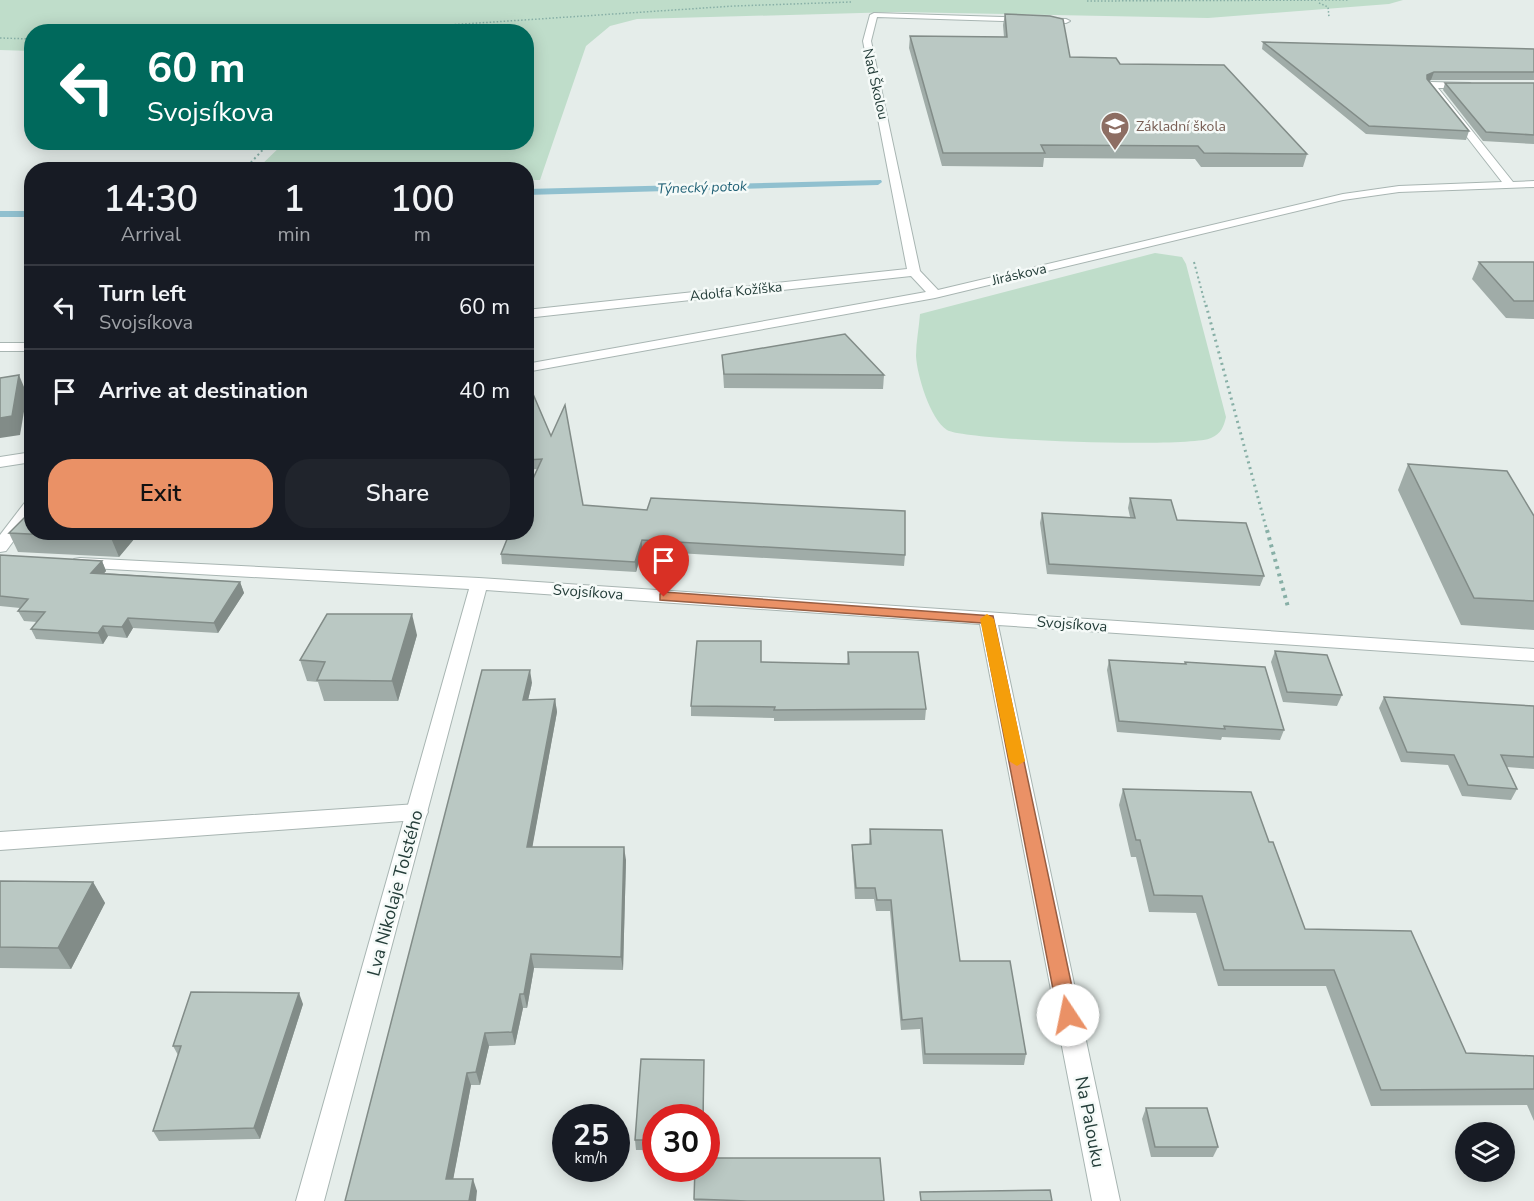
<!DOCTYPE html>
<meta charset="utf-8">
<style>
body{margin:0;font-family:"Nunito Sans",sans-serif;background:#20242c;color:#f1f3f6;height:100vh;display:flex;flex-direction:column;font-size:22px;white-space:nowrap}
*{box-sizing:border-box;margin:0}
p{font-size:20px;color:#9ea1a6}
.icon{flex:none;width:33px;height:33px;fill:none;stroke:currentColor;stroke-width:2;stroke-linecap:round;stroke-linejoin:round}
.map{position:relative;flex:1;overflow:hidden}
.side{position:absolute;left:24px;top:162px;width:510px;height:378px;display:flex;flex-direction:column;background:#171b24;border-radius:24px;box-shadow:0 3px 15px #0003}
.side>*{flex:none}
.guide{position:absolute;left:24px;top:24px;width:510px;height:126px;border-radius:24px;box-shadow:0 3px 15px #0003;background:#00695c;color:#fff;overflow:hidden}
.controls{position:absolute;left:1455px;top:1122px;display:grid;gap:12px}
.controls a{display:grid;place-items:center;width:60px;height:60px;border-radius:50%;background:#171b24;box-shadow:0 3px 15px #0003;font-size:30px}
.speed{position:absolute;left:552px;top:1104px;display:flex;gap:12px;font-size:30px;font-weight:700;text-align:center}
.speed>*{display:grid;place-content:center;width:78px;height:78px;border-radius:50%;background:#171b24;box-shadow:0 3px 15px #0003;line-height:1}
.speed small{font-size:15px;font-weight:400}
.speed .limit{border:9px solid #d22;background:#fff;color:#111}
.pin{position:absolute;display:grid;place-items:center;width:51px;height:51px;color:#fff;margin:-62px -26px;border-radius:50% 50% 50% 0;rotate:-45deg;box-shadow:0 0 6px #0007}
.pin .icon{rotate:45deg}
.me{position:absolute;width:66px;margin:-33px;rotate:349deg;stroke-linejoin:round;filter:drop-shadow(0 0 4px #0008)}
.turn{display:flex;align-items:center;gap:21px;height:126px;padding:0 24px;font-size:27px}
.turn .icon{width:78px;height:78px;stroke-width:2.5}
.turn b{display:block;font-size:42px;line-height:51px}
.eta{display:flex;justify-content:space-evenly;align-items:center;height:102px;text-align:center}
.eta b{font-size:36px;font-weight:600;line-height:42px}
.action{display:flex;gap:12px;margin-top:auto;padding:12px 24px}
.action a{flex:1;height:69px;border-radius:24px;background:#ea9166;color:#111;font-size:24px;font-weight:600;line-height:69px;text-align:center}
.action a+a{background:#20242c;color:#f1f3f6}
ul{padding:0;list-style:none}
li{display:flex;align-items:center;gap:18px;height:84px;padding:0 24px;border-top:2px solid #363941}
li div{flex:1}
li b{display:block;font-size:22px}
li em{font-style:normal}
.map>svg:first-child{display:block}
.green{fill:#bfddca}
.lines{fill:none;stroke-linecap:round;stroke-linejoin:round}
.stream{fill:#90c0cf;fill-rule:evenodd}
.service-casing{stroke:#a8b5b2;stroke-width:2}
.minor-casing{stroke:#a8b5b2;stroke-width:2}
.path-far3{stroke:#87afa6;stroke-width:1.5;stroke-dasharray:1.5 2;stroke-linecap:butt}
.path-far2{stroke:#87afa6;stroke-width:2;stroke-dasharray:2 3;stroke-linecap:butt}
.path-far1{stroke:#87afa6;stroke-width:3;stroke-dasharray:2 4;stroke-linecap:butt}
.path{stroke:#87afa6;stroke-width:4;stroke-dasharray:3 4.5;stroke-linecap:butt}
.service{fill:#fff;fill-rule:evenodd}
.minor{fill:#fff;fill-rule:evenodd}
.wall{fill:#a0aca8}
.shaded-wall{fill:#828c88}
.building{fill:#bac8c3;stroke:#828c88;stroke-width:1.5}
.route{fill:#ea9166;stroke:#985e42;stroke-width:1.5}
.slow{fill:#f59e0b}
.labels{text-anchor:middle;stroke-width:5;stroke-linejoin:round;paint-order:stroke}
.far-street-label{font-size:14px;fill:#253e3a;stroke:#f5faf8}
.far-education-label{font-size:14px;fill:#785e54;stroke:#f5faf8;text-anchor:start}
.far-water-label{font-size:14px;font-style:italic;fill:#226277;stroke:#f5faf8}
.street-label{font-size:15px;fill:#253e3a;stroke:#f5faf8}
.near-street-label{font-size:18px;fill:#253e3a;stroke:#f5faf8}
</style>
<div class="map">
<svg width="1534" height="1201" viewBox="0 0 1534 1201">
<rect width="100%" height="100%" fill="#e5edea"/>
<g class="green">
<path d="M0,0h1403l-14,4 -181,14 -311,-6 -260,7 -27,7 -24,20 -46,134h-13l-1,-10 -269,-1 27,-26 242,-1v-110h-494l-1,19 -31,-1z"/>
<path d="M1155,253l27,4 4,7 40,153c-2,9 -5,17 -15,21 -19,10 -246,3 -264,-8 -17,-11 -30,-55 -31,-74 0,-14 3,-28 4,-42z"/>
</g>
<g class="lines">
<g class="stream">
<path d="M881,180l1,2 -4,3 -352,10v-6z"/>
<rect x="0" y="211" width="32" height="6"/>
</g>
<g class="service-casing">
<path id="service" d="M417,804l8,2 3,6 -3,6 -8,2 -417,30v-18z"/>
</g>
<g class="minor-casing">
<g id="minor">
<path d="M874,13l192,6 4,2 -4,2 -189,-6 -6,24 49,230 18,19 405,-96 56,-8 103,-4 -74,-95 -2,-2 5,-3 39,1 2,2 -5,3h-29l75,94 21,-1v6l-135,5 -56,8 -408,98 -409,74v-8l400,-72 -15,-16 -385,42v-8l381,-41 -44,-228 7,-26z"/>
<rect x="0" y="343" width="32" height="8"/>
<path d="M32,452v10l-32,5v-10z"/>
<path d="M32,499v17l-26,35 -6,1v-17l26,-34z"/>
<path d="M80,558l399,20 1055,71v12l-536,-36 122,576h-28l-112,-577 -494,-34 -162,611h-28l173,-612 -395,-22 -3,-4 3,-4z"/>
</g>
</g>
<g class="path-far3">
<path d="M1087,1l262,-1"/>
<path d="M1319,3l9,4 1,10"/>
<path d="M343,32l391,-26 117,-4"/>
<path d="M0,38l32,1"/>
</g>
<g class="path-far2">
<path d="M244,170l26,-28"/>
<path d="M1194,262l12,45"/>
</g>
<path class="path-far1" d="M1206,305l61,226"/>
<path class="path" d="M1267,530l21,77"/>
<use href="#service" class="service"/>
<use href="#minor" class="minor"/>
</g>
<g class="wall">
<path d="M1005,14l65,43 50,7 187,90 -4,13h-102l-6,-8 -151,-1 -1,9 -101,-1 -33,-118 1,-12 94,1 -1,-12z"/>
<path d="M1263,42l271,7v31h-103l-2,1 40,50 -3,9 -100,-6 -104,-85z"/>
<path d="M1445,83h89v61l-51,-3 -40,-51z"/>
<path d="M1479,262h55v57l-28,-1 -34,-39z"/>
<path d="M722,355l162,20 -1,14 -159,-1z"/>
<path d="M526,395l57,110 322,50 -1,11 -262,-15 -6,21 -134,-8 -1,-10 36,-85 -11,1z"/>
<path d="M1408,464l126,52v114l-73,-5 -63,-135z"/>
<path d="M1130,498l47,22 87,56 -4,10 -213,-12 -7,-51 2,-10 88,4 -2,-9z"/>
<path d="M140,532l-21,25 -101,-5 -9,-19z"/>
<path d="M0,555l102,6 4,10 -2,2 136,9 4,11 -26,40 -85,-5 -6,10 -19,-2 -5,8 -67,-5 -5,-10 6,-7 -13,-1 -6,-10 2,-3 -20,-2z"/>
<path d="M417,635l-19,66h-74l-6,-19 -11,-1 -7,-21z"/>
<path d="M1275,651l67,44 -5,11 -54,-4 -12,-40z"/>
<path d="M848,652l78,57 -1,11 -151,1v-3l-83,-2v-10l70,-44 86,2z"/>
<path d="M1109,660l75,4 1,-2 99,68 -4,10 -58,-3 -1,3 -104,-8 -10,-62z"/>
<path d="M532,683l-4,17 27,-1 2,13 -25,135 94,13 -3,110 -89,-2 -7,40h-4l-8,37 -26,1 -9,39h-9l-18,94 24,12 -132,10z"/>
<path d="M1384,697l150,9v63l-27,-2 10,22 -6,11 -49,-4 -14,-31 -47,-3 -22,-54z"/>
<path d="M1123,789l146,53 36,87 161,124 68,3v65l-7,-16 -156,1 -45,-120h-108l-22,-73 -47,-1 -13,-55h-5l-12,-52z"/>
<path d="M870,829l90,132 66,93 -2,11 -101,-1 -3,-35 -19,1 -11,-119h-14l-2,-12h-19l-3,-43v-11l17,-1z"/>
<path d="M0,881l93,1 12,21 -34,66 -71,-1z"/>
<path d="M303,1004l-43,135 -101,2 -6,-10 25,-76 -5,-9z"/>
<path d="M641,1059l63,1v58h-48v32h-20l-1,-10z"/>
<path d="M1146,1108l72,39 -5,10h-62l-9,-38z"/>
<path d="M695,1168l189,33h-190z"/>
</g>
<g class="shaded-wall">
<path d="M1434,72l-3,8 -6,3 2,-8z"/>
<path d="M19,375l8,19 -7,41 -20,3v-20z"/>
<path d="M116,532h24l-21,25 -8,-19z"/>
<path d="M642,540v11l-6,21 -1,-10z"/>
<path d="M102,561l4,10 -10,12 -5,-10z"/>
<path d="M240,582l4,11 -26,40 -4,-10z"/>
<path d="M412,614l5,21 -19,66 -6,-20z"/>
<path d="M128,618l5,10 -6,10 -5,-11z"/>
<path d="M103,626l5,10 -5,8 -5,-11z"/>
<path d="M530,670l2,13 -7,30 -2,-13z"/>
<path d="M555,699l2,13 -27,148 -3,-13z"/>
<path d="M624,847l2,13 -3,110 -2,-13z"/>
<path d="M93,882l12,21 -34,66 -13,-21z"/>
<path d="M531,954l3,14 -7,40 -3,-14z"/>
<path d="M299,993l4,11 -43,135 -6,-11z"/>
<path d="M520,994l3,14 -8,37 -3,-13z"/>
<path d="M485,1033l4,13 -9,39 -4,-13z"/>
<path d="M704,1060v58h-1z"/>
<path d="M467,1073l4,12 -20,106 -5,-12z"/>
<path d="M473,1179l4,12 -1,10h-7z"/>
</g>
<g class="building">
<path d="M1005,14l45,2 13,3 7,38 46,1 4,6 104,1 83,89 -103,-1 -6,-7 -157,-1 4,8h-102l-33,-117 97,1z"/>
<path d="M1263,42l271,7v23h-100l-7,3v4l42,52 -100,-5z"/>
<path d="M1445,83h89v52l-48,-3z"/>
<path d="M1479,262h55v39h-20z"/>
<path d="M845,334l39,41 -160,-1 -2,-19z"/>
<path d="M19,375l-7,41 -12,2v-40z"/>
<path d="M533,394l18,42 14,-31 18,100 64,5 4,-12 254,13v44l-263,-15 -7,22 -134,-8 9,-22h16v-38l16,-35 -16,1v-65z"/>
<path d="M1408,464l99,7 27,45v85l-60,-3z"/>
<path d="M1130,498l41,2 6,20 69,3 18,53 -215,-12 -7,-51 93,5z"/>
<path d="M32,510v22h84l-5,6 -102,-5z"/>
<path d="M0,555l102,6 -11,12 149,9 -26,41 -86,-5 -6,9 -19,-1 -5,7 -67,-4 14,-17 -27,-1 10,-12 -28,-3z"/>
<path d="M327,614h85l-20,67 -75,-1 8,-18 -25,-2z"/>
<path d="M697,641h64v21l88,2 -1,-12h70l8,57 -152,1 1,-3 -84,-1z"/>
<path d="M1275,651l52,4 15,40 -55,-3z"/>
<path d="M1109,660l77,4 -1,-2 80,5 19,63 -60,-4 1,3 -106,-8z"/>
<path d="M482,670h48l-7,30 32,-1 -28,148h97l-3,110 -90,-3 -7,40h-4l-8,38 -27,1 -9,39 -9,1 -21,106h27l-4,22h-124z"/>
<path d="M1384,697l150,9v51l-33,-2 16,34 -49,-4 -14,-30 -47,-3z"/>
<path d="M1123,789l128,3 18,50h4l32,87 106,2 55,122 68,3v33l-153,1 -47,-120h-110l-22,-74 -48,-1 -14,-55h-4z"/>
<path d="M870,829l72,1 18,131h50l16,93h-101l-3,-36 -20,2 -11,-120h-14l-2,-12h-19l-4,-43 19,-1z"/>
<path d="M0,881l93,1 -35,66 -58,-1z"/>
<path d="M191,992l108,1 -45,135 -101,3 28,-85h-8z"/>
<path d="M641,1059l63,1 -1,58h-47v22h-21z"/>
<path d="M1146,1108h61l11,39h-63z"/>
<path d="M706,1158h174l4,43h-137l-53,-2 1,-31h11z"/>
<path d="M1050,1190l2,11h-131l-1,-9z"/>
</g>
<path class="route" d="M664,592l329,24 85,399 -3,6 -7,2 -7,-2 -3,-6 -76,-392 -322,-23v-6z"/>
<path class="slow" d="M987,614l7,5 31,142 -8,5 -8,-5 -29,-142z"/>
<defs>
<g id="school-pin" transform="scale(1.5)"><path d="M0 17L-7.5 6A9.5 9.5 0 1 1 7.5 6Z" fill="#8d6e63" stroke="#f5faf8"/><path d="M0-5L7-2L0 1L-7-2ZM-4 1L0 2.5L4 1V4Q0 6-4 4Z" fill="#fff"/></g>
</defs>
<g fill-rule="evenodd">
<use href="#school-pin" x="1115" y="126"/>
</g>
<g class="labels">
<g class="far-street-label">
<text transform="translate(876 84) rotate(77)" y="5">Nad Školou</text>
<text transform="translate(1019 274) rotate(-13)" y="5">Jiráskova</text>
<text transform="translate(736 291) rotate(-6)" y="5">Adolfa Kožíška</text>
</g>
<g class="far-education-label">
<text x="1136" y="131">Základní škola</text>
</g>
<g class="far-water-label">
<text transform="translate(702 187) rotate(-2)" y="5">Týnecký potok</text>
</g>
<g class="street-label">
<text transform="translate(588 592) rotate(4)" y="5">Svojsíkova</text>
<text transform="translate(1072 624) rotate(4)" y="5">Svojsíkova</text>
</g>
<g class="near-street-label">
<text transform="translate(395 893) rotate(-75)" y="6">Lva Nikolaje Tolstého</text>
<text transform="translate(1090 1122) rotate(79)" y="6">Na Palouku</text>
</g>
</g>
</svg>
<div class="controls">
<a><svg class="icon" aria-label="layers" viewBox="0 0 24 24"><path d="M12 4l9 5-9 5-9-5zM3 14l9 5 9-5"/></svg></a>
</div>
<div class="speed"><div>25<small>km/h</small></div><div class="limit">30</div></div>
<div class="pin" style="left:664px;top:597px;background:#d93025"><svg class="icon" aria-label="arrive" viewBox="0 0 24 24"><path d="M6 21V4h12l-3 4 3 4H6"/></svg></div>
<svg class="me" style="left:1068px;top:1015px" viewBox="-20 -20 40 40"><circle r="19" fill="#fff"/><path d="M0-13L10 11 0 6-10 11z" fill="#ea9166"/></svg>
<div class="guide">
<div class="turn"><svg class="icon" aria-label="left" viewBox="0 0 24 24"><path d="M17 20v-9H6M10 6l-5 5 5 5"/></svg><div><b>60 m</b>Svojsíkova</div></div>
</div>
<section class="side">
<div class="eta">
<div><b>14:30</b><p>Arrival</p></div>
<div><b>1</b><p>min</p></div>
<div><b>100</b><p>m</p></div>
</div>
<ul>
<li><svg class="icon" aria-label="left" viewBox="0 0 24 24"><path d="M17 20v-9H6M10 6l-5 5 5 5"/></svg><div><b>Turn left</b><p>Svojsíkova</p></div><em>60 m</em></li>
<li><svg class="icon" aria-label="arrive" viewBox="0 0 24 24"><path d="M6 21V4h12l-3 4 3 4H6"/></svg><div><b>Arrive at destination</b></div><em>40 m</em></li>
</ul>
<div class="action"><a>Exit</a><a>Share</a></div>
</section>
</div>
